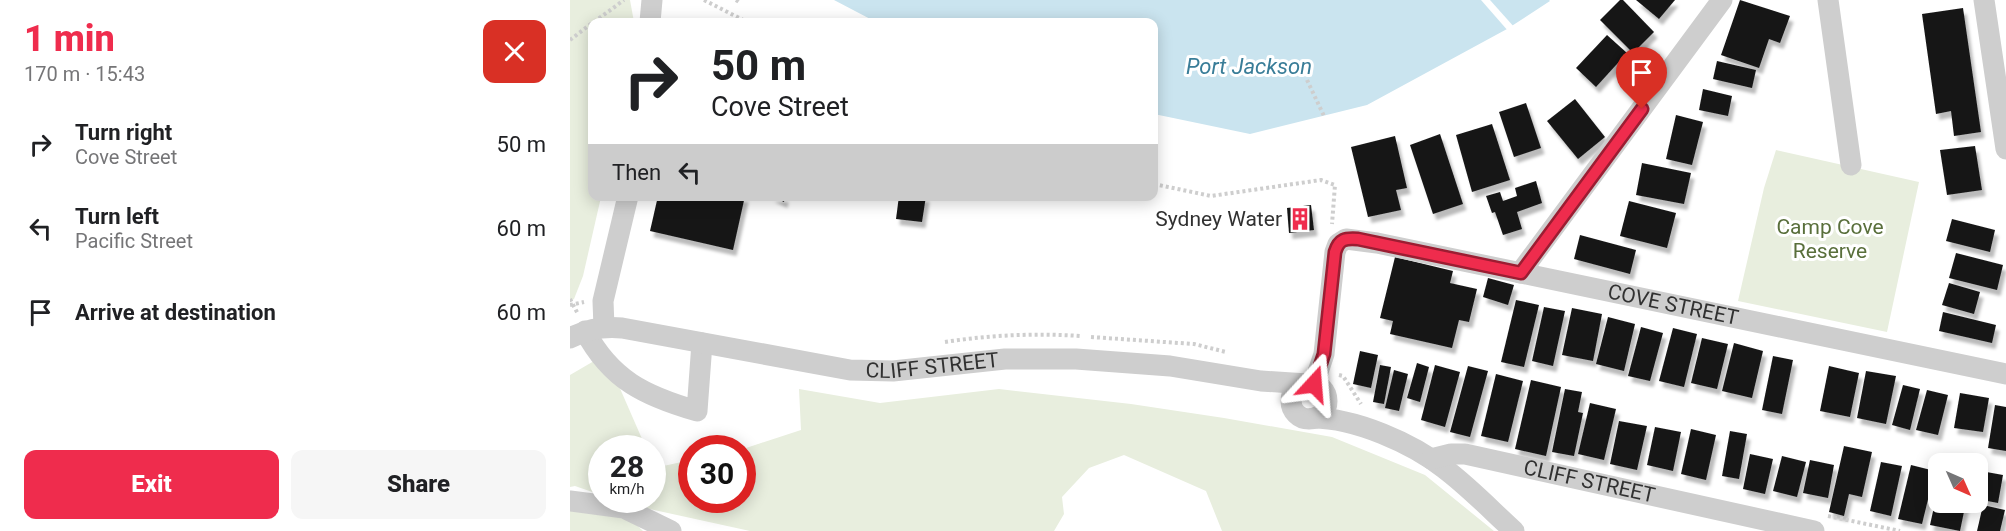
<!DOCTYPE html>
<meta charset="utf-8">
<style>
body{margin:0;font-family:Roboto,sans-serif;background:#f6f6f6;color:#202124;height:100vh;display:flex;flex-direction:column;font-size:22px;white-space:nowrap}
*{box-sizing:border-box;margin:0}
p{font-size:20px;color:#757577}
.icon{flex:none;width:33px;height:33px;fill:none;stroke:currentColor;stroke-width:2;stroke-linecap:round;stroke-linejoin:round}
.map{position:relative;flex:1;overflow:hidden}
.side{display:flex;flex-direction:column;background:#fff;width:570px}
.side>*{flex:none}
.guide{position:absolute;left:18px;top:18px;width:570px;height:183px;border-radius:12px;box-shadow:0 3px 15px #0003;background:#fff;color:#202124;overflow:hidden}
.needle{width:39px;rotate:135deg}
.buttons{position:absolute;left:1358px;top:453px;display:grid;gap:12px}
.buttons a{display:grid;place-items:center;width:60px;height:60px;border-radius:12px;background:#fff;box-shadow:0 3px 15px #0003;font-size:30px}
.speed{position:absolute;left:18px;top:435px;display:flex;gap:12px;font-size:30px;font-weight:700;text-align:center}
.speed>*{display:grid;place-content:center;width:78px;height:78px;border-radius:50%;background:#fff;box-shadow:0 3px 15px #0003;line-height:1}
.speed small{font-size:15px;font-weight:400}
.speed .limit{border:9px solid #d22;background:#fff;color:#111}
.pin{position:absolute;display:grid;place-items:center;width:51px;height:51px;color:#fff;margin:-62px -26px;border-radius:50% 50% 50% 0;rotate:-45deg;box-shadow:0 0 6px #0007}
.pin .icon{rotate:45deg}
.me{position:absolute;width:66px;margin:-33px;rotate:19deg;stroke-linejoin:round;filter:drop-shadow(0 0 4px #0008)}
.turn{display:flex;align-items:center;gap:21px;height:126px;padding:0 24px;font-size:27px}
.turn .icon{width:78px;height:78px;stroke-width:2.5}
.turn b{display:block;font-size:42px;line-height:51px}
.then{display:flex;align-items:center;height:57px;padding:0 24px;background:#0003;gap:12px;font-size:22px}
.round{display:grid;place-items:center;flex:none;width:63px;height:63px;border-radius:12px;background:#f6f6f6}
.overview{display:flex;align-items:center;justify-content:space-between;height:102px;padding:0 24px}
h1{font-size:36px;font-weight:800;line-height:45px;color:#ef2c4d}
.action{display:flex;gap:12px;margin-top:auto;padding:12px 24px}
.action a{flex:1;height:69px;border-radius:12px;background:#ef2c4d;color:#fff;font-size:24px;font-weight:800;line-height:69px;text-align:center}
.action a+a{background:#f6f6f6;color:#202124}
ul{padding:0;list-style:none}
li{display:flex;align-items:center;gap:18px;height:84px;padding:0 24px}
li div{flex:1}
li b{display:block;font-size:22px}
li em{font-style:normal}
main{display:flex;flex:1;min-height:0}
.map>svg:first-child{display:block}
.green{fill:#e8eede}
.water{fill:#cae4ef}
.pier{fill:#fff}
.building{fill:#181818;filter:url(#shadow)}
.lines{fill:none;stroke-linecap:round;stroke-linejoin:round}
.path{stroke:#cecece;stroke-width:4;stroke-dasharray:3 3;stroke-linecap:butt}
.minor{stroke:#cecece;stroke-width:21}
.route-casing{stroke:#9b1d32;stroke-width:15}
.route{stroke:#ef2c4d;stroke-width:10}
.labels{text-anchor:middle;stroke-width:6;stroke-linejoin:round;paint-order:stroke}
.poi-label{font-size:21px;fill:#313131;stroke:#fff;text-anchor:end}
.park-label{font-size:21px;fill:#596f3b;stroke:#fff}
.street-label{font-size:21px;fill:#313131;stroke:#fff}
.water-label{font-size:22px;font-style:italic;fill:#397d98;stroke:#fff}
</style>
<main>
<section class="side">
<div class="overview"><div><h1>1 min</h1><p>170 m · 15:43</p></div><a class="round" style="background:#d93025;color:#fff"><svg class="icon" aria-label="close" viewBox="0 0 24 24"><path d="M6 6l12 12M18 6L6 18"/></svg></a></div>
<ul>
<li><svg class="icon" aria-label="right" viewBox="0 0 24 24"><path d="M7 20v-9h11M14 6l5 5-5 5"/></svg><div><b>Turn right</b><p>Cove Street</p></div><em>50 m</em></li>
<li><svg class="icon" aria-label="left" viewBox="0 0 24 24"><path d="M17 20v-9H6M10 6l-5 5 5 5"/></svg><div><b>Turn left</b><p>Pacific Street</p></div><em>60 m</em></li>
<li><svg class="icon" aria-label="arrive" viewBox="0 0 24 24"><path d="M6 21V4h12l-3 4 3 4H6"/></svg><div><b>Arrive at destination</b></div><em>60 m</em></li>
</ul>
<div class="action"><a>Exit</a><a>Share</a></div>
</section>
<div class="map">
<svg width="1436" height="531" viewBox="0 0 1436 531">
<defs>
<filter id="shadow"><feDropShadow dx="3.5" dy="6" stdDeviation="1.5" flood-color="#0004"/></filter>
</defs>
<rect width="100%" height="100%" fill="#fff"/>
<g class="green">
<path d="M0,0h60l4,22h-42v174l9,1 -18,79 -9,23 -4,2z"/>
<path d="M1206,150l143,32 -32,150 -149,-31 26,-113z"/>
<path d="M24,361l21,16 31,71h-44l-1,47 -26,-9 -5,1v-112z"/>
<path d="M229,389l81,14 119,-14 132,15 93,14 108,19 93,38 69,56h-272l-16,-40 -82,-36 -35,13 -27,29 2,17 -10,17h-304l-105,-23 -28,-8h35l1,-36 1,4 37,-8 1,40h50l1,-51 58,-19z"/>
<path d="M0,508l58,9 15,14h-73z"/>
</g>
<path class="water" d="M264,0h715l1,1 -43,28 -140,76 -117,29 -96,-20v-92h-278z"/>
<path class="pier" d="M911,0h9l25,28 -6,4z"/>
<g class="building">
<path d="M1050,0h3l31,32 -21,21 -33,-33z"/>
<path d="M1066,0h39l-16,19z"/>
<path d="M1170,0l50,16 -10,27 -11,-4 -10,29 -38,-13z"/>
<path d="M1393,8l18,124 -27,4 -3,-25 -15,3 -14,-100z"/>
<path d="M1037,35l20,18 -31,34 -20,-19z"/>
<path d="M1147,61l39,9 -4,18 -39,-9z"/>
<path d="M1133,89l29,7 -4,20 -29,-6z"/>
<path d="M1005,99l30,38 -27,22 -31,-38z"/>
<path d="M956,103l15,45 -27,9 -15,-45z"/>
<path d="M1106,115l27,7 -11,43 -26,-6z"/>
<path d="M922,124l18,56 -38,12 -16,-57z"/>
<path d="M870,134l23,70 -30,10 -23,-69z"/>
<path d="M825,136l12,52 -11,2 5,20 -33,7 -17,-70z"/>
<path d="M1405,146l7,44 -35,5 -7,-45z"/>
<path d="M1072,163l49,10 -7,31 -48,-9z"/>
<path d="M966,181l6,22 -25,9 5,17 -19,6 -8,-23 -3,1 -6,-17 14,-4 3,9 14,-5 -2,-8z"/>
<path d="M88,196h87l-12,54 -83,-19z"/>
<path d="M201,196h14l-1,6z"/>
<path d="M329,196h27l-4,26 -26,-3z"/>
<path d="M1059,201l47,12 -9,35 -47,-12z"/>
<path d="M741,205l3,25 -25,3 -2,-25z"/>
<path d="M1382,219l43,11 -5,22 -44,-11z"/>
<path d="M1010,235l56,15 -6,24 -56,-15z"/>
<path d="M1386,253l47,12 -6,25 -48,-12z"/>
<path d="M825,257l58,14 -3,12 27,6 -8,33 -10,-2 -7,28 -62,-14 3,-13 -13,-3z"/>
<path d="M918,278l26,7 -6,20 -25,-8z"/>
<path d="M1379,283l31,9 -6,22 -32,-9z"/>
<path d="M946,300l23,5 -15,62 -23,-5z"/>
<path d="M974,307l21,4 -12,55 -21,-5z"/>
<path d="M1002,308l30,6 -9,47 -31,-6z"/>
<path d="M1373,312l53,13 -4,18 -53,-12z"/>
<path d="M1038,317l27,7 -11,47 -28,-7z"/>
<path d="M1071,327l22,6 -13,48 -22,-5z"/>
<path d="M1103,328l24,6 -13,53 -25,-6z"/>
<path d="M1132,338l26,6 -11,45 -26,-6z"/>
<path d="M1164,343l29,8 -11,47 -30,-7z"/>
<path d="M790,351l18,4 -7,33 -18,-4z"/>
<path d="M1203,356l20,4 -11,54 -20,-4z"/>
<path d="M847,363l12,4 -9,35 -13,-4z"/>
<path d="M810,365l11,2 -7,37 -11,-2z"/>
<path d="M865,365l25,7 -15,55 -24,-7z"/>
<path d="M898,366l20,5 -18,66 -20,-5z"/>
<path d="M1259,366l30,7 -9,44 -30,-6z"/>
<path d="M824,370l14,4 -9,37 -14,-3z"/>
<path d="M1296,371l30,5 -10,48 -29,-6z"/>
<path d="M926,374l27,7 -15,61 -27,-6z"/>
<path d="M961,380l30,7 -15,69 -31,-7z"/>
<path d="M1333,385l17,4 -10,41 -18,-5z"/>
<path d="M995,389l17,3 -4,20 5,1 -9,43 -22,-4z"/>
<path d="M1357,390l21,5 -10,40 -22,-5z"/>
<path d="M1390,393l29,5 -6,34 -29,-4z"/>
<path d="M1020,403l26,6 -12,51 -26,-6z"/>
<path d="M1425,405l11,2v44l-18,-3z"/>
<path d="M1049,421l28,5 -10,44 -27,-6z"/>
<path d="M1085,427l26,5 -8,39 -26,-6z"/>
<path d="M1121,429l25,6 -10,45 -25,-6z"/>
<path d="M1160,431l17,3 -8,45 -17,-3z"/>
<path d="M1274,446l28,6 -10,45 -13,-3 -5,22 -15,-4z"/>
<path d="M1180,454l23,5 -8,35 -22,-5z"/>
<path d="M1212,456l24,6 -9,35 -24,-6z"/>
<path d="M1240,460l24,5 -6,33 -25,-5z"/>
<path d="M1311,462l21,4 -11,50 -21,-5z"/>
<path d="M1341,465l24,6 -13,53 -24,-5z"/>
<path d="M1411,471l22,4 -5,28 -21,-4z"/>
<path d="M1367,493l1,9h28l-6,29 -30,-6z"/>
<path d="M1413,505l22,5 -5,21h-23z"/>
</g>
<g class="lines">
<g class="path">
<path d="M134,0l43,22"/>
<path d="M166,0l3,2"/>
<path d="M24,22l30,-22"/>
<path d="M0,40l22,-17"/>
<path d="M737,80l17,36"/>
<path d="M584,184l57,12 110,-16 14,5 -3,39"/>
<path d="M0,299l8,15"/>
<path d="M0,305l14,-3"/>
<path d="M521,337l103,7 32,8"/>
<path d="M375,342c45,-7 90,-9 135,-6"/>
<path d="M769,375l4,1 18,28"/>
<path d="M1258,516l72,15"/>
</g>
<g class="minor">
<path d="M1258,0l23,165"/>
<path d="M1414,0l22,149"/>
<path d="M80,22l2,-22"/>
<path d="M950,273l202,-273"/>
<path d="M34,327l-1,-26 25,-105"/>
<path d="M15,331c26,49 60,65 112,80l5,-68"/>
<path id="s1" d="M0,338c17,-9 33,-12 52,-10l228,42 43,1 112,-12h71l94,7 91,15 46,3"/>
<circle cx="739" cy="401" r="18"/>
<path id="s2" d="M744,384l10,-30 11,-102 3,-8 8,-5 31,4 629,131"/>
<path d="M743,418c42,0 99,25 132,51 24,18 46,41 69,62"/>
<path id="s3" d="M861,459l20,-5h14l349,77"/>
<path d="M0,501l54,7 47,23"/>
</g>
</g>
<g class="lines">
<g class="route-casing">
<path id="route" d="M744,384l10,-30 11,-102c4,-13 10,-14 23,-13l163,34 121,-164"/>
</g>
<use href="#route" class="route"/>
</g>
<defs>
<g id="building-bare" transform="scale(1.8)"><path d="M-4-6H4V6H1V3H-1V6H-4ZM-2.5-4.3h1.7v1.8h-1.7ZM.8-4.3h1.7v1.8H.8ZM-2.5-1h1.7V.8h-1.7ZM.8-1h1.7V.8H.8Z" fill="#ef2c4d" stroke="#fff" stroke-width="2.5" paint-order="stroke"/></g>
</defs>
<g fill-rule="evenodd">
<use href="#building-bare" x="730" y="219"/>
</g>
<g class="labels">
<g class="poi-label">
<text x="712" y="226">Sydney Water</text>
</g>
<g class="park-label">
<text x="1260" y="234">Camp Cove<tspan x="1260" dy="24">Reserve</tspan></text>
</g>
<g class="street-label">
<text dy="7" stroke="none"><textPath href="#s2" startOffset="486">COVE STREET</textPath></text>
<text dy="7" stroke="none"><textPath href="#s1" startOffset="368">CLIFF STREET</textPath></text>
<text dy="7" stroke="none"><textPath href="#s3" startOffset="162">CLIFF STREET</textPath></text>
</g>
<g class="water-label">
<text x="679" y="74">Port Jackson</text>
</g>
</g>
</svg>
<div class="buttons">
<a><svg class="needle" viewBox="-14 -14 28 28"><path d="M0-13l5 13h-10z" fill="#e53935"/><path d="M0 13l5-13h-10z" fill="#757577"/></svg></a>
</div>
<div class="speed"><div>28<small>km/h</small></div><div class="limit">30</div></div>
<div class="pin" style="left:1072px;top:109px;background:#d93025"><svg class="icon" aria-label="arrive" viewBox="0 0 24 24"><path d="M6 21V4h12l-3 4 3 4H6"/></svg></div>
<svg class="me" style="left:744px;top:384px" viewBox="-20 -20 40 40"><path d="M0-17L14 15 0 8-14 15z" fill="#ef2c4d" stroke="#fff" stroke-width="4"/></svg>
<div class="guide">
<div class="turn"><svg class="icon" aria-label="right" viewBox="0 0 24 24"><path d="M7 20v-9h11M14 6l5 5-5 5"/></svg><div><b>50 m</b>Cove Street</div></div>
<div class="then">Then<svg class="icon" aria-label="left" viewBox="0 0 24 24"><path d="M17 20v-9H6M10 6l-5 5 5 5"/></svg></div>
</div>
</div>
</main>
